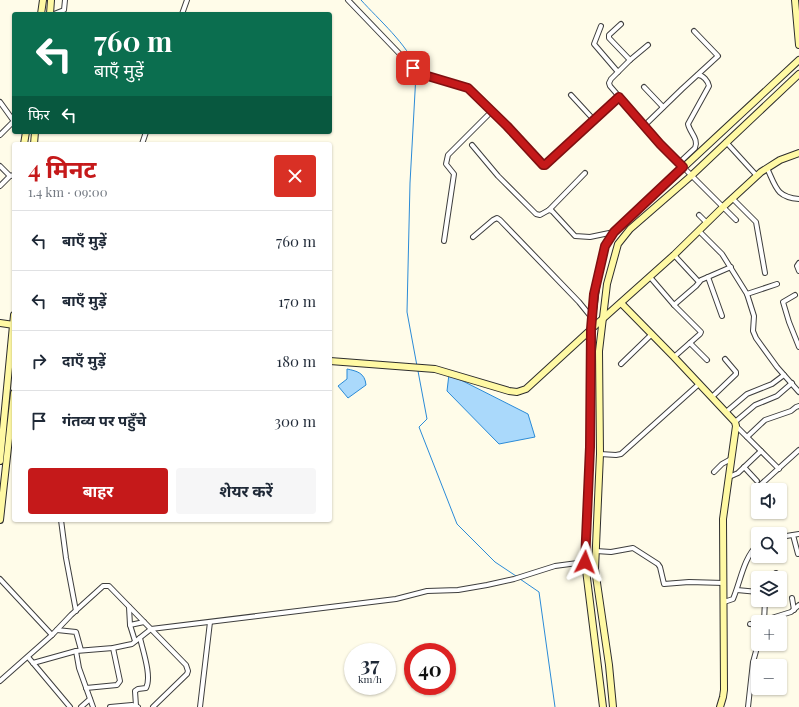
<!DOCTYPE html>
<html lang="hi">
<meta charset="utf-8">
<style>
body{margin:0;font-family:"Playfair Display","Noto Sans Devanagari",serif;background:#f6f6f7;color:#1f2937;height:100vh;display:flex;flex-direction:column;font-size:15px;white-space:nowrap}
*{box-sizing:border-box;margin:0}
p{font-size:13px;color:#747a83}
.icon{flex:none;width:22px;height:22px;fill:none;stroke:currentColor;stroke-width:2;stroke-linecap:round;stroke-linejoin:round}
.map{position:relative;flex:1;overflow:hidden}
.drawer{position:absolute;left:12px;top:142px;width:320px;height:380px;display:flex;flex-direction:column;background:#fff;border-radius:4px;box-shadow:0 1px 3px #0004}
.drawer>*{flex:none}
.top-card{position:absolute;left:12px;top:12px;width:320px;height:122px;border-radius:4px;box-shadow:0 1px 3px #0004;background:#0b6e4f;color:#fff;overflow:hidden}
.fabs{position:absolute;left:751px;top:483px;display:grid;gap:8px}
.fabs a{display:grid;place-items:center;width:36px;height:36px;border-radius:4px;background:#fff;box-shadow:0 1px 3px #0004;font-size:20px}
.speed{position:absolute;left:344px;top:643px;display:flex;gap:8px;font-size:20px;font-weight:700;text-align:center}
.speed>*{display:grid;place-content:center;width:52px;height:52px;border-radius:50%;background:#fff;box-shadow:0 1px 3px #0004;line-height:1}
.speed small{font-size:10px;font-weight:400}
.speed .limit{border:6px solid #d22;background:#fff;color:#111}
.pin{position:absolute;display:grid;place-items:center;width:34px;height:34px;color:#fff;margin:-17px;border-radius:8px;box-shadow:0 2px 6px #0006}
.me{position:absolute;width:44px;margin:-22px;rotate:3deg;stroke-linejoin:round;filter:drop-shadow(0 0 3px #0008)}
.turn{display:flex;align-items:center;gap:14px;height:84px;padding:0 16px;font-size:18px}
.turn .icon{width:52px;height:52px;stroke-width:2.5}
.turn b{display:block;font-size:28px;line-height:34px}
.then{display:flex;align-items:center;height:38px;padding:0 16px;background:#0003;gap:8px;font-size:15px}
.round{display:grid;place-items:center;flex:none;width:42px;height:42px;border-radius:4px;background:#f6f6f7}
.headline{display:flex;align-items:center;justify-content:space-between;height:68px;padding:0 16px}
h1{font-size:24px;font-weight:700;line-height:30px;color:#c5191a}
.cta{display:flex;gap:8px;margin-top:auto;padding:8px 16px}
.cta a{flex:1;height:46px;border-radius:4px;background:#c5191a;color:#fff;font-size:16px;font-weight:700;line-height:46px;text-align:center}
.cta a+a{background:#f6f6f7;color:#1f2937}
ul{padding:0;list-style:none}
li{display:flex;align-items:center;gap:12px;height:60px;padding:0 16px;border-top:1px solid #e0e1e3}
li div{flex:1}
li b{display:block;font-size:15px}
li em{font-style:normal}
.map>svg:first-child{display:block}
.water{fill:#aad9fb;stroke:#2b8bd7}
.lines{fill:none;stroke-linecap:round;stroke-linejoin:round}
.stream{stroke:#2b8bd7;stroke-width:1}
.street-casing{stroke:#3e3e3e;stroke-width:6}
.secondary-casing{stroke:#2d2d2d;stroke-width:8}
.street{stroke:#fff;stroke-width:4}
.secondary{stroke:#fff9a4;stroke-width:6}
.route-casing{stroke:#801011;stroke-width:10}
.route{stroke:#c5191a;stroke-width:7}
</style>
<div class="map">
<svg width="799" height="707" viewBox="0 0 799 707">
<rect width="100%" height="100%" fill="#fffce9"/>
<g class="water">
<path d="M347,369c10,2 18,4 19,16l-18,13 -10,-12 9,-7z"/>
<path d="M449,374l79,40 7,23 -36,7 -52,-53z"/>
</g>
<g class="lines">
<g class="stream">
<path d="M361,0c18,20 46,44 56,69"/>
<path d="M416,74l-6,109 -3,129 10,54"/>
<path d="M418,371l9,48 -8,8 38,97 38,38 21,14"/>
<path d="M520,579l19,13 16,115"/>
</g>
<g class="street-casing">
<g id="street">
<path d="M348,0l70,73 50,15 39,38 36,39h2l74,-68"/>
<path d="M54,14l10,-4 1,-10"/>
<path d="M182,14l5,-14"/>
<path d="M621,24l-12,11v3l21,22"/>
<path d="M601,26l-7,18 24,28"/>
<path d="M648,45l-18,15 -19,19 -2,4 1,3 50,58 76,76"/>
<path d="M644,87l19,20"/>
<path d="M571,95l23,25"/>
<path d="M0,102l13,18v2l-13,13"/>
<path d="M645,125l37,-36 36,-33 -24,-25"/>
<path d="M726,142l31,34"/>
<path d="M142,144l4,-12"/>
<path d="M472,145l26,31 38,38 4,1 9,-5 3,1 23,25 15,1 24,-5"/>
<path d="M679,163l16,-15c4,-9 -5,-15 -7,-24l21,-38c-1,-5 -6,-11 -11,-11"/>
<path d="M0,166l10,10"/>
<path d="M767,168c9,19 9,29 32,31"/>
<path d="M0,186l10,-10 4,-1"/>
<path d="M732,198l24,24 9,51"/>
<path d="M549,210l36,-37"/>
<path d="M699,215l8,8"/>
<path d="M699,231l23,23 25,40 7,22 -1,15 3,7 21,29 22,25"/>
<path d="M473,237l20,-17 4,-2 3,2 79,82 13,16"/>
<path d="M444,241l10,-67 -8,-10 2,-9 44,-44"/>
<path d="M674,255l25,27"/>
<path d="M799,263l-2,3 2,5"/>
<path d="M650,277l24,28 27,27 -1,2 -26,23"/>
<path d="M708,277l14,39"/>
<path d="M747,294l30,-10"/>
<path d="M795,295l-12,7 6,20 10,25"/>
<path d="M674,305l22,-19 5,-6 30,-13"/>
<path d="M690,343l17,17"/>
<path d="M621,364l31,-30"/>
<path d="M712,397l24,-23v-2l-11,-13"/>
<path d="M726,412l21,-18 25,-10 12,-9"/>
<path d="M735,422l20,-17 22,-9 15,-13"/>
<path d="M736,426l43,43"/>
<path d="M747,437l18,-17 26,-9 5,-4 3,-1"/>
<path d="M600,454l16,1 5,-1 78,-70"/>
<path d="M744,467l13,14"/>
<path d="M714,472l8,-8 9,-5"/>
<path d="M729,477l9,-4 23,-22"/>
<path d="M757,488l42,-38"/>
<path d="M61,520l5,38 10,53"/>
<path d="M793,535l5,19"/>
<path d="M780,537l19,-3"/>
<path d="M596,551l15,1 22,-4 25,16 2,3 4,17 25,-2 35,1"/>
<path d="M763,556v2"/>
<path d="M775,578l1,-5"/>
<path d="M0,579l52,56"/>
<path d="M737,590l21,2"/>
<path d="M792,598l2,12"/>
<path d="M724,602l9,-3c8,-19 10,-40 25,-55"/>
<path d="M129,607l1,18 5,16"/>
<path d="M765,620l26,-8 8,-7"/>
<path d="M764,622l1,-22"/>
<path d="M750,624l8,1"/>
<path d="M130,625l14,-3"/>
<path d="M57,630l19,2 5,18"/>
<path d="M76,651l3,17 14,39"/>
<path d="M28,657l42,50"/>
<path d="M33,663l43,-12 37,-3 14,-3 5,-1 19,-15 245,-30 31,-8 31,-1 29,-5 27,-6 41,-13 30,-4"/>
<path d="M0,681l52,-46 19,-20 31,-28 1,-1h6l77,79 2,6 -1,3 -34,33"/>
<path d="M86,688l31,-3 3,-4 -7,-33"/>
<path d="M136,706l-1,-15 3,-2 8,-1c6,-11 -3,-37 -6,-50"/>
<path d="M81,707l9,-8"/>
<path d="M110,707l22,-2 6,2"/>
<path d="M200,707l10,-85"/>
<path d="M748,707l5,-45 5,-18"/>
</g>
</g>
<g class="secondary-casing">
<g id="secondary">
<path d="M795,0l4,45"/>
<path d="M41,14l2,-14"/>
<path d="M50,14l1,-14"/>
<path d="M24,144l2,-12"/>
<path d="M34,144l1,-12"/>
<path d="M621,303l53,54 61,65 1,4 -13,93 1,171 -1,7 -3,10"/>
<path d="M0,323l14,2"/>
<path d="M330,361l105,8 74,22 8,1 9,-3 72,-66 76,-68 49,-48 38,-35 19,-12 19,-7"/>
<path d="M0,461l14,-146"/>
<path d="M0,520l14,-127"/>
<path d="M603,707l-18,-145 5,-115 2,-129 5,-37 8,-35 9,-14 185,-172"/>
<path d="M613,707l-4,-42 -14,-96 5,-115 -1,-103 8,-67 11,-40 12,-15 61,-53 108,-102"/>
</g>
</g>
<use href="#street" class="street"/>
<use href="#secondary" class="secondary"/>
</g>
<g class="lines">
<g class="route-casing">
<path id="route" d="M413,68l8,6 47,14 39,38 36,39h2l74,-68 41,47 23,23 -69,65 -9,14 -11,48 -3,35 -1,118 -5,115"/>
</g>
<use href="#route" class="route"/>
</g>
</svg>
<div class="fabs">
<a><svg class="icon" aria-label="sound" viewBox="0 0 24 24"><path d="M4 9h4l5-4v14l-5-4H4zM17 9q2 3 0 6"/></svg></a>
<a><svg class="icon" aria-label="search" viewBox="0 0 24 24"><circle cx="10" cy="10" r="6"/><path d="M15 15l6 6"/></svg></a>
<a><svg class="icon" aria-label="layers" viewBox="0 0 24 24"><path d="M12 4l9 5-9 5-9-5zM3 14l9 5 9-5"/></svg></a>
<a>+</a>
<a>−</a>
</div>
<div class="speed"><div>37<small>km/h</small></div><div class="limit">40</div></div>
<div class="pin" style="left:413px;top:68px;background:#d93025"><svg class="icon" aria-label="arrive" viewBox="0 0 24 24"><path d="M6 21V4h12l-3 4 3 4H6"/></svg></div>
<svg class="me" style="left:585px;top:562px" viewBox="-20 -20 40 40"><path d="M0-17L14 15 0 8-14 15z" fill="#c5191a" stroke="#fff" stroke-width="4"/></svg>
<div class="top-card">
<div class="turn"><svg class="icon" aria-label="left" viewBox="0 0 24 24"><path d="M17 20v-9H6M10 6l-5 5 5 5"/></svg><div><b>760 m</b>बाएँ मुड़ें</div></div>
<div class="then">फिर<svg class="icon" aria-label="left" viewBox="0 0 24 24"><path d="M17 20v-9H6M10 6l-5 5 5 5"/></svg></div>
</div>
<section class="drawer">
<div class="headline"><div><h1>4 मिनट</h1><p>1.4 km · 09:00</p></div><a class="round" style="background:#d93025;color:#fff"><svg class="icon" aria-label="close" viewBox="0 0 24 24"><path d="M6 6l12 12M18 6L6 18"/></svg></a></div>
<ul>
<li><svg class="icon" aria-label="left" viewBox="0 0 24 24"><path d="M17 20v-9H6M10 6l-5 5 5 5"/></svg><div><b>बाएँ मुड़ें</b></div><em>760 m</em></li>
<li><svg class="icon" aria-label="left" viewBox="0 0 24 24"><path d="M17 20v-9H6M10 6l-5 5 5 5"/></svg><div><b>बाएँ मुड़ें</b></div><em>170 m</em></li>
<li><svg class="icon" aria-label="right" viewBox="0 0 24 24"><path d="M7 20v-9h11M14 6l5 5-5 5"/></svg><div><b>दाएँ मुड़ें</b></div><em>180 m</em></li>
<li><svg class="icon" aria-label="arrive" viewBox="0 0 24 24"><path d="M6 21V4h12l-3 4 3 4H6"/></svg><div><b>गंतव्य पर पहुँचे</b></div><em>300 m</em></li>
</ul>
<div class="cta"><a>बाहर</a><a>शेयर करें</a></div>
</section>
</div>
